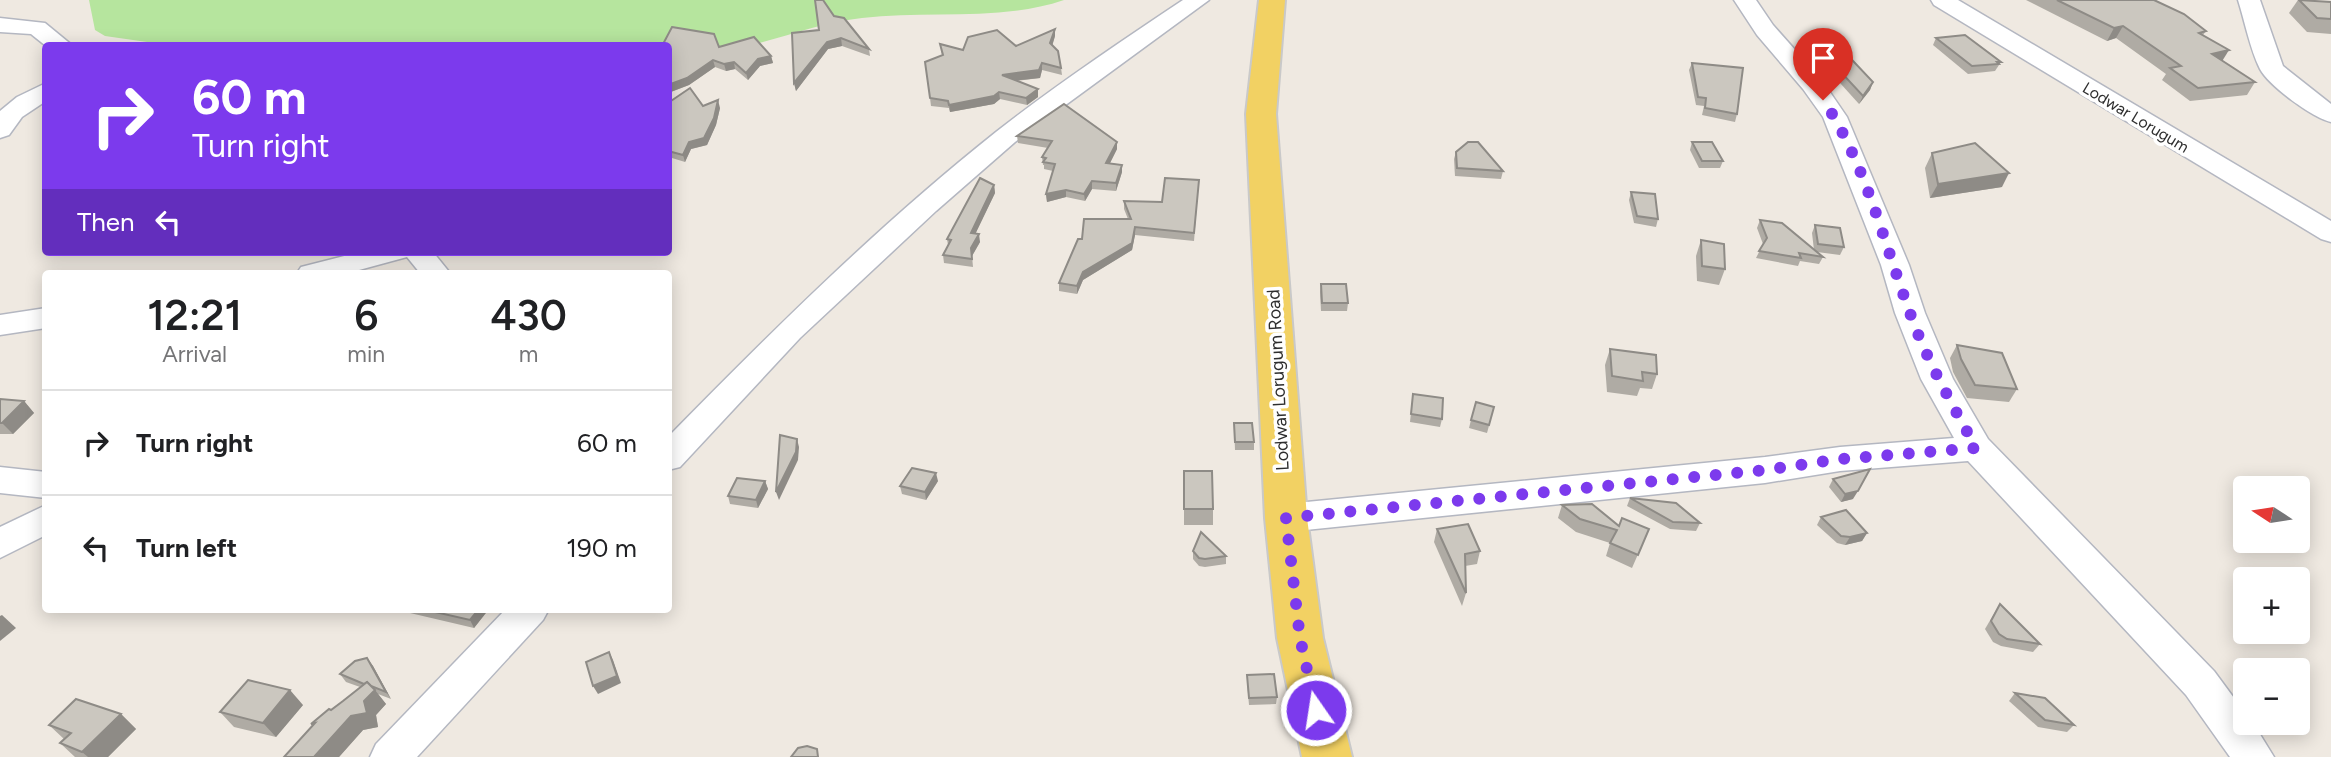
<!DOCTYPE html>
<meta charset="utf-8">
<style>
body{margin:0;font-family:Figtree,sans-serif;background:#f6f6f6;color:#202124;height:100vh;display:flex;flex-direction:column;font-size:26px;white-space:nowrap}
*{box-sizing:border-box;margin:0}
p{font-size:23px;color:#757577}
.icon{flex:none;width:38px;height:38px;fill:none;stroke:currentColor;stroke-width:2;stroke-linecap:round;stroke-linejoin:round}
.map{position:relative;flex:1;overflow:hidden}
.side{position:absolute;left:42px;top:270px;width:630px;height:343px;display:flex;flex-direction:column;background:#fff;border-radius:7px;box-shadow:0 4px 18px #0003}
.side>*{flex:none}
.banner{position:absolute;left:42px;top:42px;width:630px;height:214px;border-radius:7px;box-shadow:0 4px 18px #0003;background:#7c3aed;color:#fff;overflow:hidden}
.needle{width:46px;rotate:282deg}
.buttons{position:absolute;left:2233px;top:476px;display:grid;gap:14px}
.buttons a{display:grid;place-items:center;width:77px;height:77px;border-radius:7px;background:#fff;box-shadow:0 4px 18px #0003;font-size:35px}
.pin{position:absolute;display:grid;place-items:center;width:60px;height:60px;color:#fff;margin:-72px -30px;border-radius:50% 50% 50% 0;rotate:-45deg;box-shadow:0 0 7px #0007}
.pin .icon{rotate:45deg}
.me{position:absolute;width:77px;margin:-38px;rotate:347deg;stroke-linejoin:round;filter:drop-shadow(0 0 5px #0008)}
.turn{display:flex;align-items:center;gap:24px;height:147px;padding:0 35px;font-size:32px}
.turn .icon{width:91px;height:91px;stroke-width:2.5}
.turn b{display:block;font-size:49px;line-height:60px}
.then{display:flex;align-items:center;height:66px;padding:0 35px;background:#0003;gap:14px;font-size:26px}
.eta{display:flex;justify-content:space-evenly;align-items:center;height:119px;text-align:center}
.eta b{font-size:42px;font-weight:600;line-height:49px}
ul{padding:0;list-style:none}
li{display:flex;align-items:center;gap:21px;height:105px;padding:0 35px;border-top:2px solid #e0e0e0}
li div{flex:1}
li b{display:block;font-size:26px}
li em{font-style:normal}
.map>svg:first-child{display:block}
.green{fill:#b6e59e}
.lines{fill:none;stroke-linecap:round;stroke-linejoin:round}
.minor-casing{stroke:#b4b7c1;stroke-width:3}
.major-casing{stroke:#c9c9c9;stroke-width:4}
.minor{fill:#fff;fill-rule:evenodd}
.major{fill:#f2d163;fill-rule:evenodd}
.wall{fill:#afaba4}
.shaded-wall{fill:#8e8b86}
.building{fill:#cbc7bf;stroke:#8e8b86;stroke-width:2}
.route{stroke:#7c3aed;stroke-width:12;stroke-dasharray:0 21.6}
.labels{text-anchor:middle;stroke-width:7;stroke-linejoin:round;paint-order:stroke}
.far-street-label{font-size:16px;fill:#2e2e2e;stroke:#fff}
.street-label{font-size:18px;fill:#2e2e2e;stroke:#fff}
</style>
<div class="map">
<svg width="2331" height="757" viewBox="0 0 2331 757">
<rect width="100%" height="100%" fill="#efe9e1"/>
<path class="green" d="M89,0h975c-64,22 -136,10 -202,18 -49,5 -96,28 -146,33 -15,1 -32,-4 -48,-5l-500,-1 -63,-9 -10,-6z"/>
<g class="lines">
<g class="minor-casing">
<g id="minor">
<path d="M1183,0h26l-194,142 -79,69 -136,127 -120,129 -12,3v-33c105,-107 211,-212 328,-305 60,-47 124,-90 187,-132z"/>
<path d="M1734,0h22l17,25 48,54 26,38 62,148 16,48 28,66 35,60 226,232 31,42v10h8l21,34h-44l-44,-62 -218,-234 -128,10 -75,12 -479,49 -12,-4 -5,-10 5,-10 12,-4 479,-47 75,-10 114,-9 -33,-59 -26,-66 -14,-48 -58,-148 -20,-28 -46,-54z"/>
<path d="M1931,0h27l373,221v21l-10,-3 -387,-234z"/>
<path d="M2238,0h22l23,66 48,38v18c-18,-4 -62,-36 -71,-53 -10,-20 -15,-47 -22,-69z"/>
<path d="M0,18l45,5 28,23h-27l-15,-12 -31,-2z"/>
<path d="M46,83v18l-24,16 -13,18 -9,3v-27l17,-14z"/>
<path d="M360,252h73l17,21h-30l-13,-16 -59,16h-51l4,-6z"/>
<path d="M46,308v20l-46,7v-20z"/>
<path d="M0,467l46,5v26l-46,-5z"/>
<path d="M46,505v30l-46,23v-31z"/>
<path d="M506,609h43l-6,11 -126,137h-47l6,-13z"/>
</g>
</g>
<g class="major-casing">
<path id="major" d="M1259,0h26l-9,114 31,404 16,120 29,119h-50l-25,-119 -12,-120 -19,-404z"/>
</g>
<use href="#minor" class="minor"/>
<use href="#major" class="major"/>
</g>
<g class="wall">
<path d="M2026,0h128l52,31 -3,4 19,26 33,21 -8,13 -57,6 -28,-21 4,-6 -50,-36 -9,3z"/>
<path d="M2298,0l33,2v32l-24,-2 -18,-19z"/>
<path d="M834,16l35,33 1,7 -28,-10 -14,3 -32,42 -2,-8 25,-53z"/>
<path d="M1055,36l-3,9 9,23 1,7 -20,-5 -2,8 -24,3 22,8v8l-11,8 -27,-6 -6,5 -44,8 -1,-4 -18,-2 -1,-8 12,-43 -2,-11 23,6 53,-4z"/>
<path d="M1936,38l65,24 -6,9 -27,3 -35,-29z"/>
<path d="M668,46l51,1 52,9 2,7 -13,3 -12,14 -13,-11 -9,2 -11,-4 -26,18 -21,8z"/>
<path d="M1825,55l48,27 -3,8 -11,14 -37,-41z"/>
<path d="M1692,63l45,51 -2,8 -33,-7 2,-9 -8,-1 -7,-35z"/>
<path d="M668,103l52,5 -4,17 -9,20 -16,4 -6,13 -13,-4 -4,1z"/>
<path d="M1017,136l100,13 -7,14 12,2v7l-6,19 -24,-2 -7,12 -19,-4 -19,5 -1,-8 7,-23 -9,-2v-4h-1l-1,-8 6,-9 -30,-5z"/>
<path d="M1692,142l31,19 -3,7h-21l-9,-18z"/>
<path d="M1456,152l47,19 -2,8 -46,-3 -1,-17z"/>
<path d="M1932,153l70,34 -72,11 -5,-30z"/>
<path d="M1199,180l-5,61 -59,-6 -3,15 -49,30 -6,14 -18,-3v-8l23,-44 46,-20 -4,-10v-8l38,1z"/>
<path d="M994,185l1,8 -20,41 5,8 -8,14 1,11 -29,-4 -1,-8 5,-10 -1,-6z"/>
<path d="M1631,192l27,27 -2,8 -22,-4 -5,-23z"/>
<path d="M1760,220l54,30 -2,-17 3,-8 29,22 -4,8 -23,-3 6,5 -4,7 -19,-3 -2,5 -42,-8 7,-14 -6,-16z"/>
<path d="M1701,240l24,29 -6,16 -22,-4 -1,-25z"/>
<path d="M1321,284l27,19 -1,8h-26l-1,-19z"/>
<path d="M1957,345l60,44 -8,13 -42,-4 -14,-26 -3,-14z"/>
<path d="M1610,349l47,25 -5,15 -12,-1 -3,8 -30,-4 -2,-27z"/>
<path d="M1413,394l29,25 -2,8 -30,-5z"/>
<path d="M0,399l24,2 10,12 -21,21h-13z"/>
<path d="M1494,407l-7,26 -18,-5 2,-8z"/>
<path d="M1234,423l20,19v8h-19z"/>
<path d="M1184,471l29,38v16h-29z"/>
<path d="M1833,479l20,20 -12,3 -12,-15z"/>
<path d="M765,481l3,8 -10,19 -28,-4 -2,-8z"/>
<path d="M938,481l-12,19 -24,-6 -2,-8z"/>
<path d="M1630,498l70,25 -4,8 -26,-2 -43,-23z"/>
<path d="M1562,505l57,21 30,3 -17,39 -26,-12 4,-13 -34,-11 -18,-14z"/>
<path d="M1821,517l46,16 -5,8 -17,4 -8,-2 -20,-18z"/>
<path d="M1437,529l43,22 -3,13 -12,2 1,27 -4,13 -28,-64z"/>
<path d="M1193,551l33,5v8l-21,3 -6,-1 -6,-7z"/>
<path d="M2000,604l40,40 -7,8 -32,-6 -8,-4 -8,-13 10,-17z"/>
<path d="M408,609h81l-15,19 -64,-15z"/>
<path d="M367,658l6,8 18,33 -13,-5 8,10 -10,11 2,12 -15,3 -24,27h-55l47,-47 29,-23 -14,-5 -6,-8z"/>
<path d="M1247,675l30,22 -1,7 -27,1 -2,-23z"/>
<path d="M2015,693l59,32 -7,7 -29,-5 -29,-26z"/>
<path d="M303,705l-27,32 -42,-10 -14,-15z"/>
<path d="M121,714l15,15 -28,28h-33l-15,-14 4,-4 -15,-14z"/>
</g>
<g class="shaded-wall">
<path d="M2123,26l-7,12 -9,3 7,-13z"/>
<path d="M1055,29v7l-4,14 -1,-7z"/>
<path d="M841,38l1,8 -14,3 -32,42 -2,-8 33,-41z"/>
<path d="M2229,50l-8,13 -9,-9z"/>
<path d="M771,56l2,7 -13,3 -12,14 -2,-7 12,-14z"/>
<path d="M713,60l2,7 -26,18 -21,8v-8z"/>
<path d="M734,62l1,7 -9,2 -2,-7z"/>
<path d="M1042,63v7l-2,8 -37,4 -1,-7z"/>
<path d="M1873,82l-3,8 -11,14 4,-8z"/>
<path d="M1038,89v8l-11,8 -1,-7z"/>
<path d="M999,92l1,7 -6,5 -44,8 -1,-7z"/>
<path d="M718,100l2,8 -4,17 -9,20 -16,4 -6,13 -2,-7 6,-13z"/>
<path d="M1117,142v7l-11,22v-8z"/>
<path d="M669,150l3,8 -4,1v-8z"/>
<path d="M1122,165v7l-6,19v-8z"/>
<path d="M2009,173l-7,14 -72,11 8,-14z"/>
<path d="M1092,181v8l-7,12 -1,-7z"/>
<path d="M994,185l1,8 -23,48 -1,-8z"/>
<path d="M1066,190v7l-19,5 -1,-8z"/>
<path d="M1135,227v8l-3,15 -49,30 -6,14v-8l6,-14z"/>
<path d="M979,234l1,8 -8,14 -1,-8z"/>
<path d="M24,401l10,12 -21,21 -11,-11z"/>
<path d="M797,439l2,8 -1,13 -19,40 -3,-8z"/>
<path d="M936,473l2,8 -12,19 -1,-8z"/>
<path d="M765,481l3,8 -10,19 -2,-8z"/>
<path d="M1858,491l-5,8 -12,3 4,-8z"/>
<path d="M1867,533l-5,8 -17,4 5,-8z"/>
<path d="M479,609h10l-15,19 -4,-8z"/>
<path d="M2,615l14,13 -16,13v-25z"/>
<path d="M609,652l4,8 8,23 -23,11 -5,-8z"/>
<path d="M367,658l6,8 18,33 -5,-7z"/>
<path d="M290,690l13,15 -27,32 -13,-14z"/>
<path d="M375,690l11,14 -10,11 2,12 -15,3 -24,27h-25z"/>
<path d="M121,714l15,15 -28,28h-20l-6,-5z"/>
</g>
<g class="building">
<path d="M815,0h8l11,16 10,2 25,31 -28,-11 -14,4 -33,41 -2,-50 27,-3z"/>
<path d="M2057,0h97l30,14 22,17 -7,2 30,17 -17,4 43,28 -57,6 -28,-20 11,-2 -58,-40 -9,2z"/>
<path d="M2299,0l32,2v17l-14,-1z"/>
<path d="M672,27l42,7 5,13 35,-10 17,19 -13,3 -12,14 -12,-11 -10,2 -11,-4 -26,18 -19,7v-39h-6z"/>
<path d="M1055,29l-5,14 8,8 3,17 -19,-5 -3,7 -37,5 36,14 -12,9 -27,-6 -5,4 -45,9 -1,-4 -18,-3 -5,-36 18,-7 -3,-11 23,6 5,-13 29,-7 19,16z"/>
<path d="M1965,35l36,27h-4l2,2 -27,2 -36,-28z"/>
<path d="M1837,44l36,38 -10,14 -38,-41z"/>
<path d="M1692,63l51,5 -6,46 -32,-6 1,-10 -8,-1z"/>
<path d="M690,88l13,18 15,-6 -4,18 -10,20 -15,4 -6,13 -15,-4v-48z"/>
<path d="M1064,104l53,38 -11,21 16,2 -6,18 -24,-2 -8,13 -18,-4 -20,4 9,-30 -12,-2 3,-4 -4,-1 10,-16 -35,-5z"/>
<path d="M1468,142h10l25,29 -46,-3 -1,-16z"/>
<path d="M1692,142h20l11,19h-21z"/>
<path d="M1975,143l34,30 -71,11 -6,-31z"/>
<path d="M980,178l14,7 -23,48 8,1 -8,14 1,11 -29,-4 8,-15 -4,-1z"/>
<path d="M1165,178l34,2 -5,53 -59,-6 -3,16 -49,29 -6,14 -18,-3 19,-44h4l2,-20h47l-7,-18 38,1z"/>
<path d="M1631,192l24,2 3,25 -21,-3z"/>
<path d="M1760,220l22,3 41,34 -24,-4 2,5 -42,-7 8,-13z"/>
<path d="M1815,225l25,3 4,19 -26,-3z"/>
<path d="M1701,240l23,4 1,25 -23,-3z"/>
<path d="M1321,284h25l2,19h-26z"/>
<path d="M1957,345l45,8 15,36 -42,-4 -14,-26z"/>
<path d="M1610,349l46,6 1,19 -15,-2 1,9 -31,-5z"/>
<path d="M1413,394l30,4 -1,21 -31,-5z"/>
<path d="M0,399l24,2 -22,22h-2z"/>
<path d="M1476,402l18,5 -5,18 -18,-5z"/>
<path d="M1234,423h18l2,19h-19z"/>
<path d="M780,435l17,4 -1,13 -20,40z"/>
<path d="M912,468l24,5 -11,19 -25,-6z"/>
<path d="M1870,469l-12,22 -13,3 -12,-15z"/>
<path d="M1184,471h28l1,38h-29z"/>
<path d="M737,478l28,3 -9,19 -28,-4z"/>
<path d="M1630,498l46,5 24,20 -27,-1z"/>
<path d="M1592,504l27,22 3,-8 27,11 -11,26 -28,-12 7,-13 -37,-11 -18,-14z"/>
<path d="M1846,510l21,23 -17,4 -9,-1 -20,-19z"/>
<path d="M1468,524l12,27 -15,3 1,39 -29,-64z"/>
<path d="M1201,532l25,24 -21,3 -6,-1 -6,-7z"/>
<path d="M2000,604l40,40 -33,-5 -8,-5 -8,-13z"/>
<path d="M422,609h57l-9,11z"/>
<path d="M609,652l8,24 -24,10 -7,-24z"/>
<path d="M367,658l19,34 -15,-6 -4,-4 -3,2 -24,-10 15,-13z"/>
<path d="M1274,674l3,23 -28,1 -2,-23z"/>
<path d="M248,680l42,10 -27,33 -43,-11z"/>
<path d="M367,682l8,8 -11,11 3,12 -16,3 -37,41h-30l31,-34 -4,1 18,-15 2,1 12,-9z"/>
<path d="M2015,693l30,5 29,27 -29,-5z"/>
<path d="M76,699l45,15 -39,38 -22,-9 11,-10 -22,-8z"/>
<path d="M807,746l10,3 1,8h-27l7,-9z"/>
</g>
<g class="lines">
<path class="route" d="M1316,710l-16,-72 -14,-120 479,-48 75,-11 136,-11c-24,-44 -49,-87 -66,-135 -25,-67 -46,-154 -87,-213"/>
</g>
<g class="labels">
<g class="far-street-label">
<text transform="translate(2136 117) rotate(31)" y="6">Lodwar Lorugum</text>
</g>
<g class="street-label">
<text transform="translate(1278 380) rotate(-93)" y="6">Lodwar Lorugum Road</text>
</g>
</g>
</svg>
<div class="buttons">
<a><svg class="needle" viewBox="-14 -14 28 28"><path d="M0-13l5 13h-10z" fill="#e53935"/><path d="M0 13l5-13h-10z" fill="#757577"/></svg></a>
<a>+</a>
<a>−</a>
</div>
<div class="pin" style="left:1823px;top:100px;background:#d93025"><svg class="icon" aria-label="arrive" viewBox="0 0 24 24"><path d="M6 21V4h12l-3 4 3 4H6"/></svg></div>
<svg class="me" style="left:1316px;top:710px" viewBox="-20 -20 40 40"><circle r="17" fill="#7c3aed" stroke="#fff" stroke-width="3"/><path d="M0-11L8 9 0 5-8 9z" fill="#fff"/></svg>
<div class="banner">
<div class="turn"><svg class="icon" aria-label="right" viewBox="0 0 24 24"><path d="M7 20v-9h11M14 6l5 5-5 5"/></svg><div><b>60 m</b>Turn right</div></div>
<div class="then">Then<svg class="icon" aria-label="left" viewBox="0 0 24 24"><path d="M17 20v-9H6M10 6l-5 5 5 5"/></svg></div>
</div>
<section class="side">
<div class="eta">
<div><b>12:21</b><p>Arrival</p></div>
<div><b>6</b><p>min</p></div>
<div><b>430</b><p>m</p></div>
</div>
<ul>
<li><svg class="icon" aria-label="right" viewBox="0 0 24 24"><path d="M7 20v-9h11M14 6l5 5-5 5"/></svg><div><b>Turn right</b></div><em>60 m</em></li>
<li><svg class="icon" aria-label="left" viewBox="0 0 24 24"><path d="M17 20v-9H6M10 6l-5 5 5 5"/></svg><div><b>Turn left</b></div><em>190 m</em></li>
</ul>
</section>
</div>
